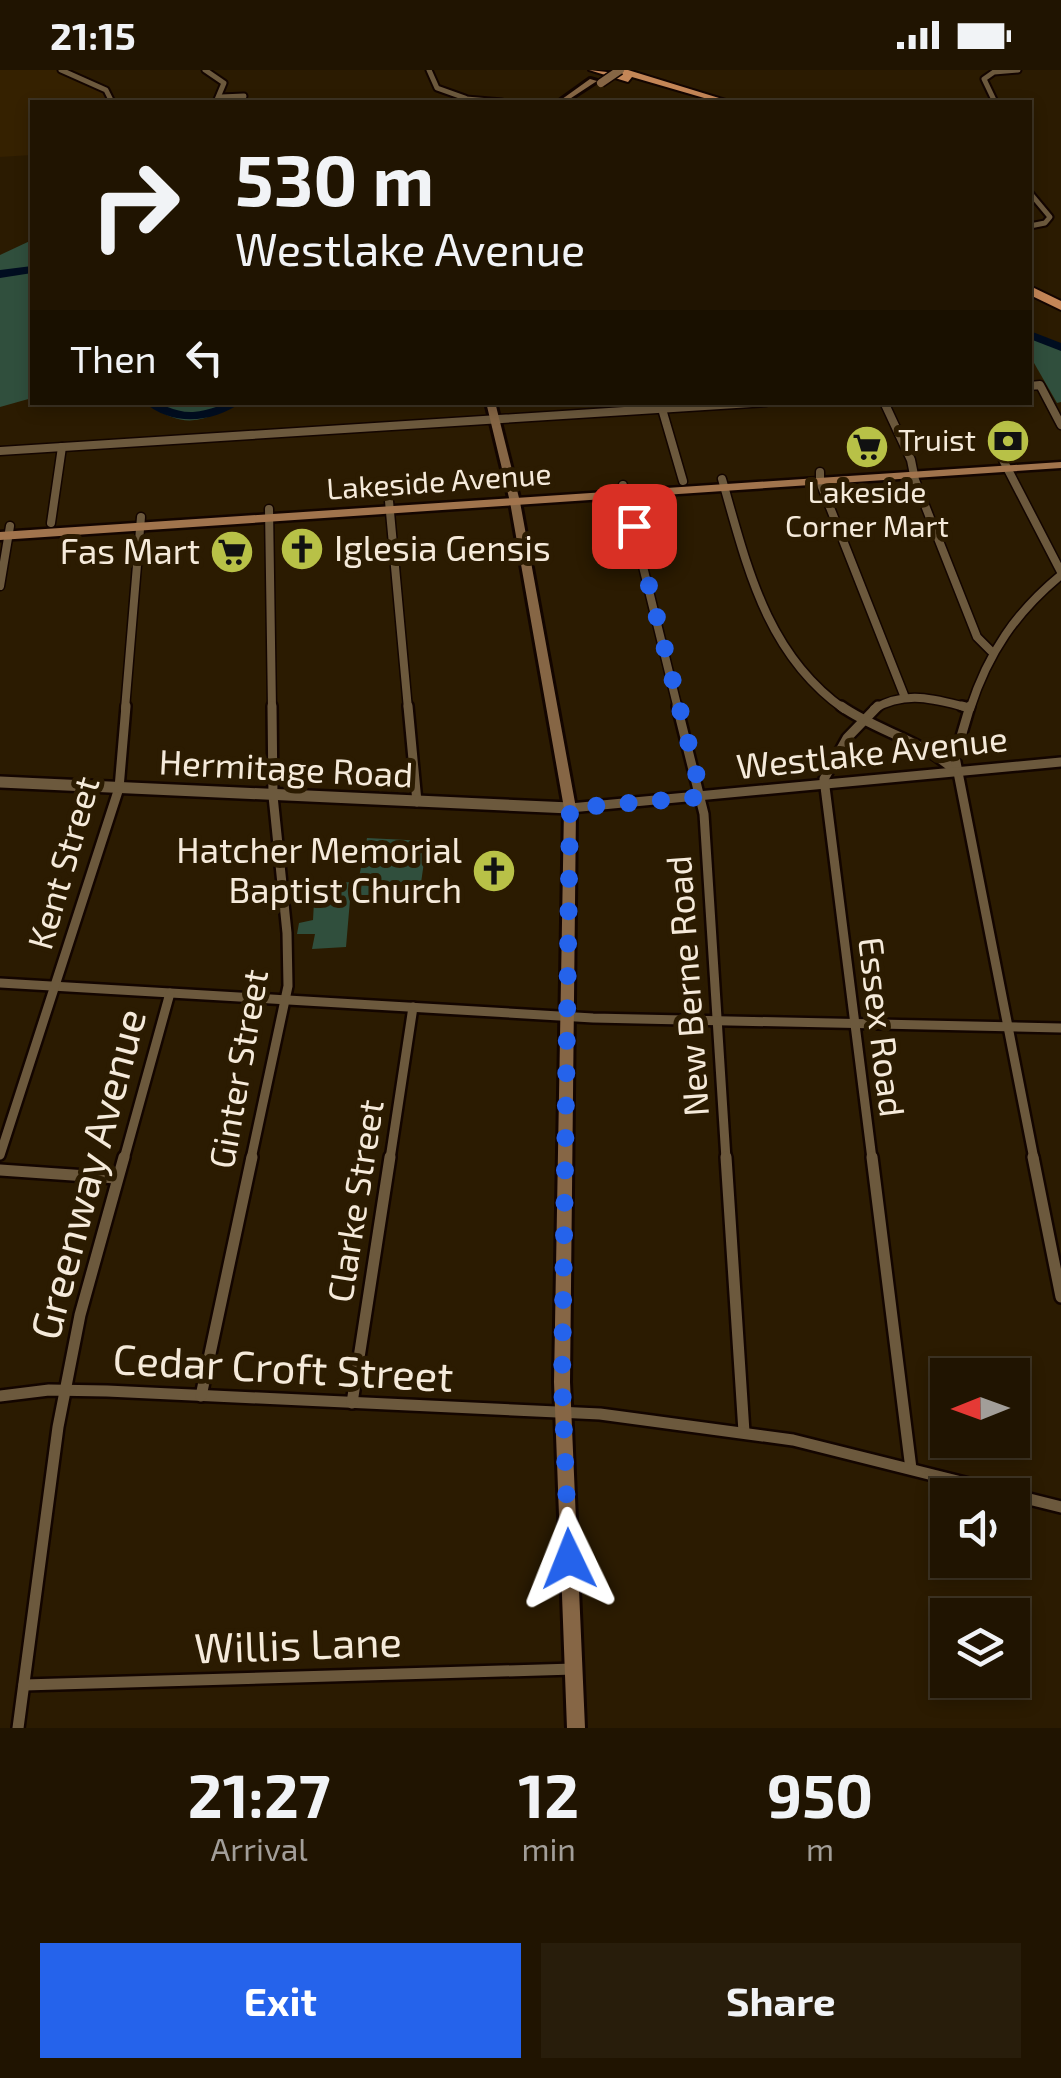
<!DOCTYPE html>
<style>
body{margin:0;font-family:"Exo 2",sans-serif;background:#281d0b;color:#f1f3f6;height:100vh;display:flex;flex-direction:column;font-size:38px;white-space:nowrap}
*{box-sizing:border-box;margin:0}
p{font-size:32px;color:#a29e99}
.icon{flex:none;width:55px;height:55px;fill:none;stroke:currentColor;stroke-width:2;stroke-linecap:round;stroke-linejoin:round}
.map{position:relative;height:1658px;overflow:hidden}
.sheet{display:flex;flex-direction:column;background:#201401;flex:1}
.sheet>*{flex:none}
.hud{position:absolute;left:30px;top:30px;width:1002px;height:305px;border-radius:0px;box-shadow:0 5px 15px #0003,0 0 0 2px #3d3323;background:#201401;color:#f1f3f6;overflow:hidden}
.needle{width:65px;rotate:269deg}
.tools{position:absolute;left:930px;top:1288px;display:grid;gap:20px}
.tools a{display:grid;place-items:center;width:100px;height:100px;border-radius:0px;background:#201401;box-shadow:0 5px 15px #0003,0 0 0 2px #3d3323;font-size:50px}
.pin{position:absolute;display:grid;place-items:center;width:85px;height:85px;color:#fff;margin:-42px;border-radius:20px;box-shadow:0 5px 15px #0006}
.me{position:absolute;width:110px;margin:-55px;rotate:358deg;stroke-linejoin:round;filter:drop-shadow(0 0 8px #0008)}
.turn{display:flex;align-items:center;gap:35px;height:210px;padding:0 40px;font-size:45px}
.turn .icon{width:130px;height:130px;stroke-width:2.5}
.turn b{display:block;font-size:70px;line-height:85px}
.then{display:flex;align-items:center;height:95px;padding:0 40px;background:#0003;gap:20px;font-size:38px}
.eta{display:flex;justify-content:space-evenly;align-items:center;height:170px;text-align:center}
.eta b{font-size:60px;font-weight:700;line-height:70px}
.cta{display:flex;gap:20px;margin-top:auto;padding:20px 40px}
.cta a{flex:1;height:115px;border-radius:0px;background:#2563eb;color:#fff;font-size:40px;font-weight:700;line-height:115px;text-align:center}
.cta a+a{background:#281d0b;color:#f1f3f6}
.status{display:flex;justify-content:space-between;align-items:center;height:70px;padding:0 50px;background:#201401;direction:ltr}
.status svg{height:28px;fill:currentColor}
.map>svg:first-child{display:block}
.built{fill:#352100}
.green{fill:#304f3d}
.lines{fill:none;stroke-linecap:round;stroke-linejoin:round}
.river{fill:#000d20;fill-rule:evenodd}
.minor-far3-casing{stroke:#130500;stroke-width:9}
.minor-far2-casing{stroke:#130500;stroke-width:11}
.minor-far1-casing{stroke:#130500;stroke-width:14}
.minor-casing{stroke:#130500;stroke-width:16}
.tertiary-casing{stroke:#130500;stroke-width:16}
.secondary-casing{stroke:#130500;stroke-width:6}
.primary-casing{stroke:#130500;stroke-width:5}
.motorway-casing{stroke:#130500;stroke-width:4}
.minor-far3{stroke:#6c593d;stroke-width:5}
.minor-far2{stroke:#6c593d;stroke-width:8}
.minor-far1{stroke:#6c593d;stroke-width:9}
.minor{stroke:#6c593d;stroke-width:11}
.tertiary{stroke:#6c593d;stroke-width:11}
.secondary{fill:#866645;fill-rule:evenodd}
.primary{fill:#a1744d;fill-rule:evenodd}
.motorway{fill:#c48657;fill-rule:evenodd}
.secondary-bridge-casing{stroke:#130500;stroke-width:11;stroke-linecap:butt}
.secondary-bridge{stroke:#866645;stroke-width:8}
.route{stroke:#2563eb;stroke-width:18;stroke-dasharray:0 32.4}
.labels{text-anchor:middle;stroke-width:10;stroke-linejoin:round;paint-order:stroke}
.far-poi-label{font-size:30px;fill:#f5eada;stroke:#2b1b01;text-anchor:end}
.far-street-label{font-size:30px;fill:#f5eada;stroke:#2b1b01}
.poi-label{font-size:35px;fill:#f5eada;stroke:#2b1b01;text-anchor:end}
.street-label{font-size:35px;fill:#f5eada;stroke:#2b1b01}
.near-street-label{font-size:42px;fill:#f5eada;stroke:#2b1b01}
</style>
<div class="status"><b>21:15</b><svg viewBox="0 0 49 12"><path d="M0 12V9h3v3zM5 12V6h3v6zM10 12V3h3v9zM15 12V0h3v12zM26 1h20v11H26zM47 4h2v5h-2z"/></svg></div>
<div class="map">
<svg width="1061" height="1658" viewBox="0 0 1061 1658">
<rect width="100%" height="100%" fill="#2b1b01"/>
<path class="built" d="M0,0h61l45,20 6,12h-80v53l-32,2z"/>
<g class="green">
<path d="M32,170v158l-32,9v-152z"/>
<path d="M1030,267l31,9v56l-4,1 -27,-47z"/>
<path d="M144,333v-1l100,1c-48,18 -53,28 -100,0z"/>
<path d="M367,768l60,3 -9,63 -68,-4 -4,47 -34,2 3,-15h-18l2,-11 14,-3 2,-37 43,-1z"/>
</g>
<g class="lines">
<g class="river">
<path d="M32,196v7l-32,5v-8z"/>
<path d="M1030,261l31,12v8l-31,-12z"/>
<path d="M144,332c18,0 31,11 49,10 18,-1 29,-10 49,-10 -29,21 -70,25 -98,0z"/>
</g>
<g class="minor-far3-casing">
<g id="minor-far3">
<path d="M61,0l45,20 6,12"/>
<path d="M205,0l19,13 -8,19"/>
<path d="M429,0l8,18 28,10 -2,4"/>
<path d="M221,27l23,-1"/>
<path d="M466,29l36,3"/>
<path d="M995,32l-11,-23 10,-7 24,-2"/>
<path d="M1030,123l20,24 -5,6 -15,3"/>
</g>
</g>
<g class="minor-far2-casing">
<g id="minor-far2">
<path d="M1030,316l10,-1 21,40"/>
<path d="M660,332l23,79"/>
<path d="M884,332l27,58 4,20 62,157 14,14"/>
<path d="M0,381l766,-49"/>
<path d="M1003,390l58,112"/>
<path d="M820,402v10l84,213"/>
<path d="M722,409c25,87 44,175 122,230"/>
<path d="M623,415l55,224"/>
<path d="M389,431l19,208"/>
<path d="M269,439l3,200"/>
<path d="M51,453l11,-76"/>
<path d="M0,516l10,-60"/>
<path d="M125,639l16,-192"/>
<path d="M874,639c31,-19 62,-10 95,-1"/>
<path d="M970,639c18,-56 46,-97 91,-134"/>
</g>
</g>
<g class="minor-far1-casing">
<g id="minor-far1">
<path d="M408,636l9,96"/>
<path d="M677,636l27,108 22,345"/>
<path d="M841,636c35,25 81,34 113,64"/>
<path d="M962,636l7,2"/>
<path d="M970,636l-15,51 79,402"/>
<path d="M570,738l491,-46"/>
<path d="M0,913l593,35 468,10"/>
<path d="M0,1085l119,-367 7,-82"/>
<path d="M124,1089l46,-166"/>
<path d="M251,1089l37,-173 -1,-53 -14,-137 -1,-90"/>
<path d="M390,1089l23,-152"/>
<path d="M872,1089l-48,-380 23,-41 31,-32"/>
</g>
</g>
<g class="minor-casing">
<g id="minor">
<path d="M726,1087l18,275"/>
<path d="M872,1087l39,312"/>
<path d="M1033,1087l28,140"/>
<path d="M0,1100l116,8"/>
<path d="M0,1326l49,-6 58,1 493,23 193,26 268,67"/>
<path d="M201,1326l51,-239"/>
<path d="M352,1333l38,-246"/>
<path d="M24,1615l550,-16"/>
<path d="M18,1658l40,-301 22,-112 44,-158"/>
</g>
</g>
<g class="tertiary-casing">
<path id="tertiary" d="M0,712l570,26"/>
</g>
<g class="secondary-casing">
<g id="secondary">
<path d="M590,9l7,2 -32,21h-7z"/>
<path d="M486,332h9l25,100 56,306 -6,574 15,346h-18l-13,-346 10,-574 -54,-306z"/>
</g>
</g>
<g class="primary-casing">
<path id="primary" d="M1061,392v6l-1061,72v-8z"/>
</g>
<g class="motorway-casing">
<g id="motorway">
<path d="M589,0l27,3 -4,-3h16l104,32h-14l-86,-25 -4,5z"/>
<path d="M1030,216l31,15v9l-31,-15z"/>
</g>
</g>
<use href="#minor-far3" class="minor-far3"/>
<use href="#minor-far2" class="minor-far2"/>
<use href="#minor-far1" class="minor-far1"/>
<use href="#minor" class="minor"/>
<use href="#tertiary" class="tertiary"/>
<use href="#secondary" class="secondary"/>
<use href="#primary" class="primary"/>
<use href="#motorway" class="motorway"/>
<g class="secondary-bridge-casing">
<path id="secondary-bridge" d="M601,13l19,-13"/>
</g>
<use href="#secondary-bridge" class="secondary-bridge"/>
</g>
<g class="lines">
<path class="route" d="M569,1489l-7,-177 8,-574 132,-11 -68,-271"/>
</g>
<defs>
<g id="bank-disc" transform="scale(2.25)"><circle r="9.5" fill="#b8c147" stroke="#2b1b01"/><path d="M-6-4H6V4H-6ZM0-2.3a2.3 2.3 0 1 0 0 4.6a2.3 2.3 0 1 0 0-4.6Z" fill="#111"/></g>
<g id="supermarket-disc" transform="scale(2.25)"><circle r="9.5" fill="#b8c147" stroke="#2b1b01"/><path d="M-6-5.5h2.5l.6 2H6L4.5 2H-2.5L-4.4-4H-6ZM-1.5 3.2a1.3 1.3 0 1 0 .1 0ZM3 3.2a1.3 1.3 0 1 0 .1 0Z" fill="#111"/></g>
<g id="church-disc" transform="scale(2.25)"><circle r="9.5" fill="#b8c147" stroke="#2b1b01"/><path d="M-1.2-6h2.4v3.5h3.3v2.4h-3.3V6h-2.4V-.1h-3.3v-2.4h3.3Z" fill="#111"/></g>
</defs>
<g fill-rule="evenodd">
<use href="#bank-disc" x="1008" y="371"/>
<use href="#supermarket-disc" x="867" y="377"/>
<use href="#church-disc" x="302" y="479"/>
<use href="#supermarket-disc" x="232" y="482"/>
<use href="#church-disc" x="494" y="801"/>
</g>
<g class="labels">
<g class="far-poi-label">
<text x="976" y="381">Truist</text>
<text x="867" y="433" text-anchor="middle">Lakeside<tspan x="867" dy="34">Corner Mart</tspan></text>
</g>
<g class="far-street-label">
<text transform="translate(439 412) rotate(-4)" y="10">Lakeside Avenue</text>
</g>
<g class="poi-label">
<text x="334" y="491" text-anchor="start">Iglesia Gensis</text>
<text x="200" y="494">Fas Mart</text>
<text x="462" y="793">Hatcher Memorial<tspan x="462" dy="40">Baptist Church</tspan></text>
</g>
<g class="street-label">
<text transform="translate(872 683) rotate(-6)" y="12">Westlake Avenue</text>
<text transform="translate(286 699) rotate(3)" y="12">Hermitage Road</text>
<text transform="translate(64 793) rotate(-74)" y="12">Kent Street</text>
<text transform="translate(688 916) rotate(-94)" y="12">New Berne Road</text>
<text transform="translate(881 957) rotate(83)" y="12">Essex Road</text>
<text transform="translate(239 999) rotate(-80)" y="12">Ginter Street</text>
<text transform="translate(356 1131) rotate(-81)" y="12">Clarke Street</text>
</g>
<g class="near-street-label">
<text transform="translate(88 1104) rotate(-75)" y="15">Greenway Avenue</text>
<text transform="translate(283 1298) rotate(3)" y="15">Cedar Croft Street</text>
<text transform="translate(298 1575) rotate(-2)" y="15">Willis Lane</text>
</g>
</g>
</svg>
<div class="tools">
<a><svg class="needle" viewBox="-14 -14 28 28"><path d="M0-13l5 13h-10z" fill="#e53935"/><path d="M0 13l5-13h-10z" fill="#a29e99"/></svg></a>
<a><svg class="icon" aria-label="sound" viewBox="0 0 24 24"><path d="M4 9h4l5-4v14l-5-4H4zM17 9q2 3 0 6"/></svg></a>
<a><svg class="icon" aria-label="layers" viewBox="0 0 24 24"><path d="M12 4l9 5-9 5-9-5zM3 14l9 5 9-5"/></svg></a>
</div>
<div class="pin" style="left:634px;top:456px;background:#d93025"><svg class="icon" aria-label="arrive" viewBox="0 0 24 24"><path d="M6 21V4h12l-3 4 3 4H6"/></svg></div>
<svg class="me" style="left:569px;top:1489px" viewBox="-20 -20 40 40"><path d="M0-17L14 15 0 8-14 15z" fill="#2563eb" stroke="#fff" stroke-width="4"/></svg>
<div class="hud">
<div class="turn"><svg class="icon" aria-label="right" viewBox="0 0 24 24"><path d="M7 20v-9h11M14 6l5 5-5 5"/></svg><div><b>530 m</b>Westlake Avenue</div></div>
<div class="then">Then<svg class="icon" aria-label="left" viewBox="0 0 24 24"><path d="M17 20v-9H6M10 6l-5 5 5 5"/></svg></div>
</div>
</div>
<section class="sheet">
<div class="eta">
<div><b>21:27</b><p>Arrival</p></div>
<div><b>12</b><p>min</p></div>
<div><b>950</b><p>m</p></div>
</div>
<div class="cta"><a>Exit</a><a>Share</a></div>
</section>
